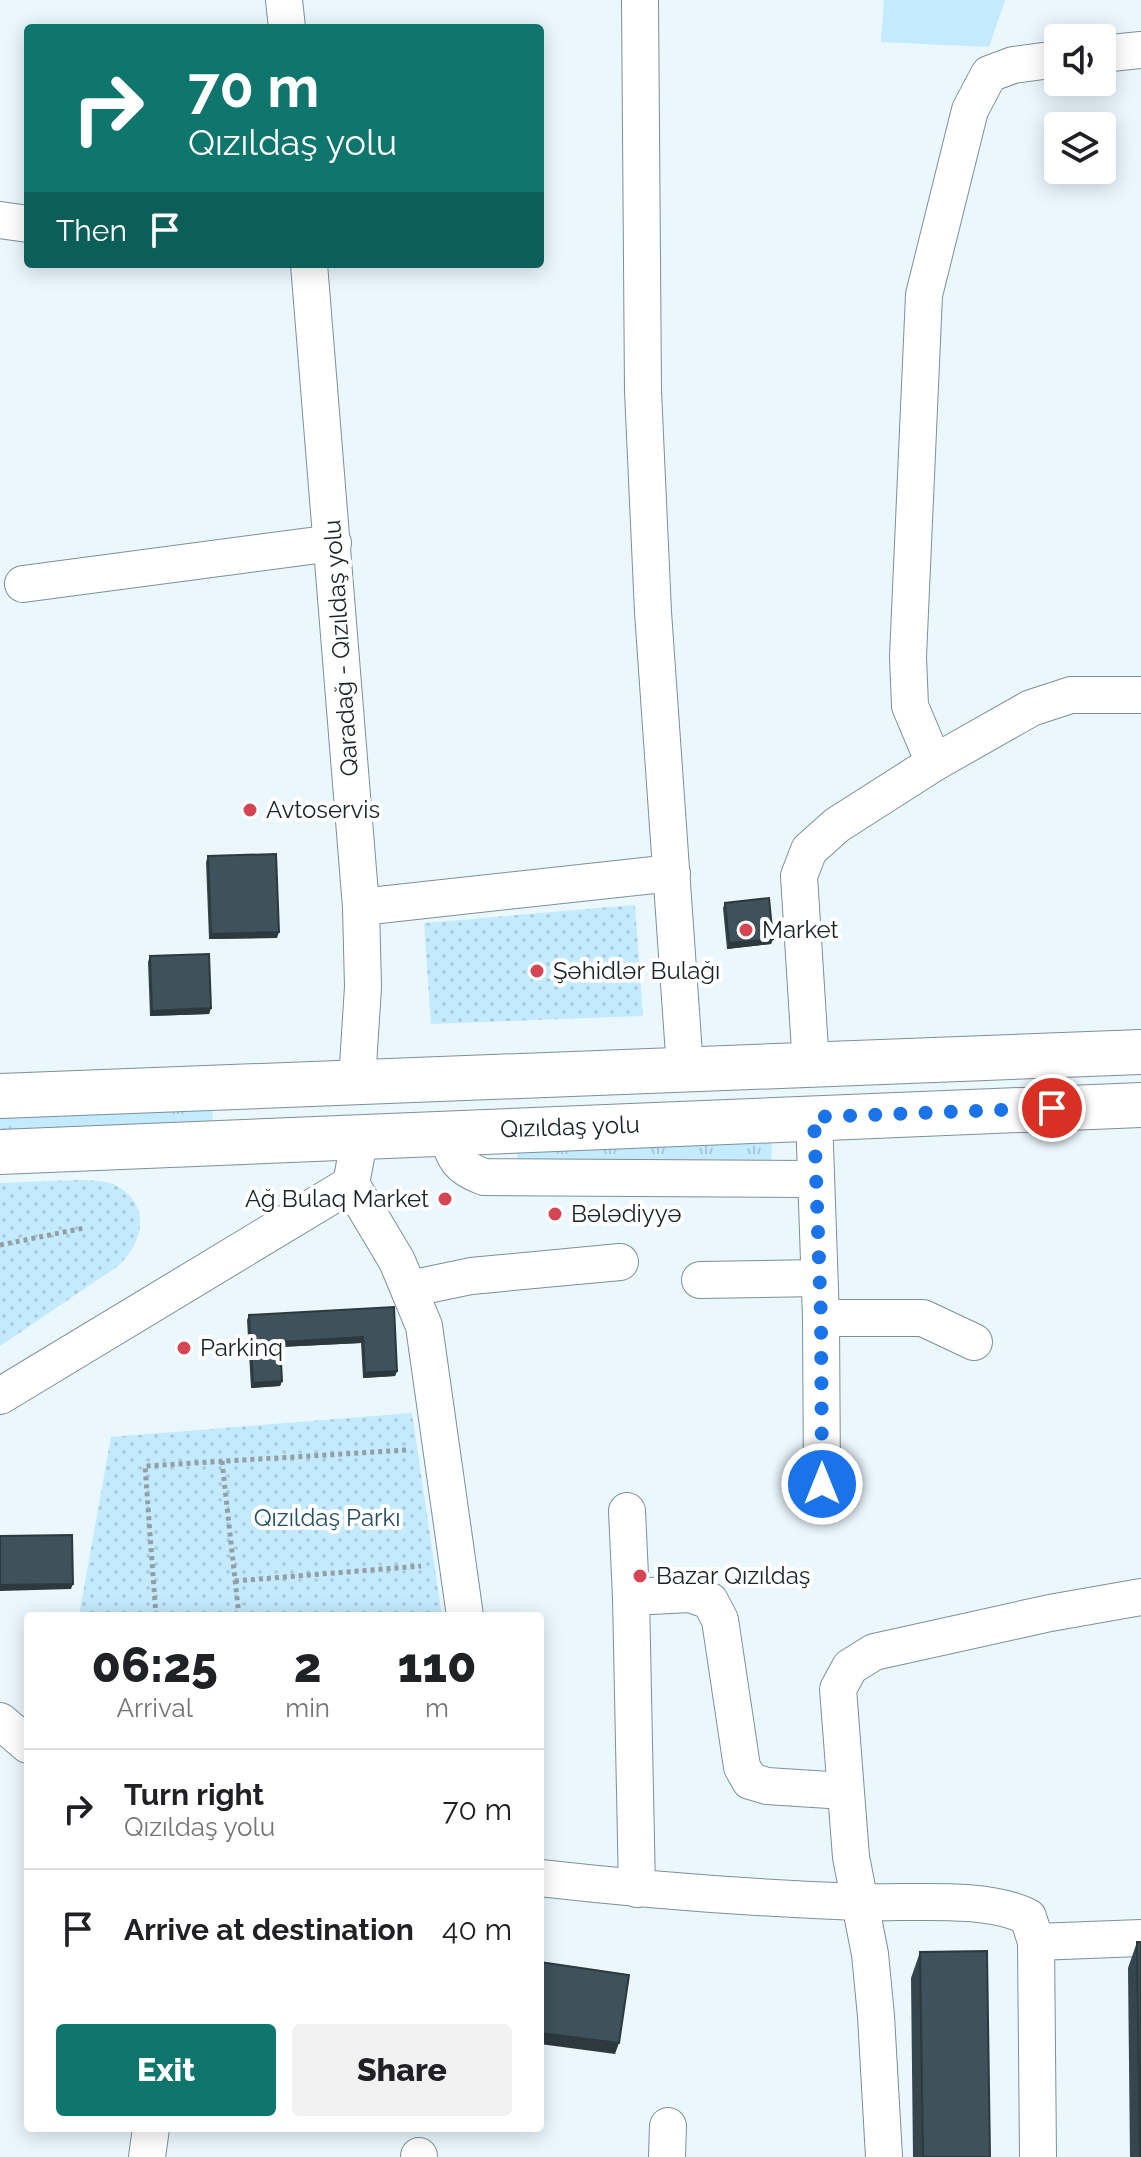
<!DOCTYPE html>
<meta charset="utf-8">
<style>
body{margin:0;font-family:Raleway,sans-serif;background:#f2f2f2;color:#202124;height:100vh;display:flex;flex-direction:column;font-size:30px;white-space:nowrap}
*{box-sizing:border-box;margin:0}
p{font-size:26px;color:#757577}
.icon{flex:none;width:44px;height:44px;fill:none;stroke:currentColor;stroke-width:2;stroke-linecap:round;stroke-linejoin:round}
.map{position:relative;flex:1;overflow:hidden}
.drawer{position:absolute;left:24px;top:1612px;width:520px;height:520px;display:flex;flex-direction:column;background:#fff;border-radius:8px;box-shadow:0 4px 20px #0003}
.drawer>*{flex:none}
.guide{position:absolute;left:24px;top:24px;width:520px;height:244px;border-radius:8px;box-shadow:0 4px 20px #0003;background:#0f766e;color:#fff;overflow:hidden}
.controls{position:absolute;left:1044px;top:24px;display:grid;gap:16px}
.controls a{display:grid;place-items:center;width:72px;height:72px;border-radius:8px;background:#fff;box-shadow:0 4px 20px #0003;font-size:40px}
.pin{position:absolute;display:grid;place-items:center;width:68px;height:68px;color:#fff;margin:-34px;border:4px solid #fff;border-radius:50%;box-shadow:0 2px 8px #0007}
.me{position:absolute;width:88px;margin:-44px;rotate:0deg;stroke-linejoin:round;filter:drop-shadow(0 0 6px #0008)}
.turn{display:flex;align-items:center;gap:28px;height:168px;padding:0 32px;font-size:36px}
.turn .icon{width:104px;height:104px;stroke-width:2.5}
.turn b{display:block;font-size:56px;line-height:68px}
.then{display:flex;align-items:center;height:76px;padding:0 32px;background:#0003;gap:16px;font-size:30px}
.eta{display:flex;justify-content:space-evenly;align-items:center;height:136px;text-align:center}
.eta b{font-size:48px;font-weight:800;line-height:56px}
.cta{display:flex;gap:16px;margin-top:auto;padding:16px 32px}
.cta a{flex:1;height:92px;border-radius:8px;background:#0f766e;color:#fff;font-size:32px;font-weight:800;line-height:92px;text-align:center}
.cta a+a{background:#f2f2f2;color:#202124}
ul{padding:0;list-style:none}
li{display:flex;align-items:center;gap:24px;height:120px;padding:0 32px;border-top:2px solid #e0e0e0}
li div{flex:1}
li b{display:block;font-size:30px}
li em{font-style:normal}
.map>svg:first-child{display:block}
.grass{fill:url(#grass-tufts)}
.park{fill:url(#park-dots)}
.garden{fill:#c3eafd}
.lines{fill:none;stroke-linecap:round;stroke-linejoin:round}
.minor-casing{stroke:#7c909a;stroke-width:38}
.major-casing{stroke:#7c909a;stroke-width:46}
.path{stroke:#949fa4;stroke-width:5;stroke-dasharray:4 4;stroke-linecap:butt}
.minor{stroke:#fff;stroke-width:36}
.major{stroke:#fff;stroke-width:44}
.wall{fill:#36464d}
.shaded-wall{fill:#2c393f}
.building{fill:#3f515a;stroke:#2c393f;stroke-width:2}
.route{stroke:#1a73e8;stroke-width:14;stroke-dasharray:0 25.2}
.poi-dot{fill:#d54553;stroke:#fff;stroke-width:3}
.labels{text-anchor:middle;stroke-width:8;stroke-linejoin:round;paint-order:stroke}
.street-label{font-size:24px;fill:#1b2327;stroke:#fff}
.poi-label{font-size:24px;fill:#1b2327;stroke:#fff;text-anchor:start}
.park-label{font-size:24px;fill:#215064;stroke:#fff}
</style>
<div class="map">
<svg width="1141" height="2157" viewBox="0 0 1141 2157">
<defs>
<pattern id="grass-tufts" width="24" height="20" patternUnits="userSpaceOnUse" patternTransform="scale(2)"><rect width="24" height="20" fill="#c3eafd"/><path d="M3 7l-1-3M5 7V3M7 7l1-3M15 17l-1-3M17 17v-4M19 17l1-3" fill="none" stroke="#a7c8d9"/></pattern>
<pattern id="park-dots" width="8" height="8" patternUnits="userSpaceOnUse" patternTransform="scale(2)"><rect width="8" height="8" fill="#c3eafd"/><path d="M2 2h.1M6 6h.1" fill="none" stroke="#a7c8d9" stroke-width="1.8" stroke-linecap="round"/></pattern>
</defs>
<rect width="100%" height="100%" fill="#eaf7fd"/>
<g class="grass">
<path d="M212,1105l1,19 -213,9v-19z"/>
<path d="M772,1141l-1,22 -254,1 1,-18z"/>
</g>
<g class="park">
<path d="M635,905l8,111 -212,8 -7,-101z"/>
<path d="M80,1180c11,1 28,0 37,6 35,20 26,56 1,80l-118,80v-163z"/>
<path d="M412,1413l30,203h-363l32,-179z"/>
</g>
<path class="garden" d="M884,0h121l-16,47 -108,-5z"/>
<g class="lines">
<g class="minor-casing">
<g id="minor">
<path d="M284,0l3,28"/>
<path d="M640,0l3,391 10,221 32,457"/>
<path d="M1102,54l39,-4"/>
<path d="M0,220l28,4"/>
<path d="M309,264l52,643 2,80 -6,94"/>
<path d="M23,584l310,-41"/>
<path d="M934,763l-24,-57 -2,-49 16,-362 46,-185 19,-36 24,-9 45,-6"/>
<path d="M361,907l311,-34"/>
<path d="M811,1066l-12,-190 10,-26 28,-25 97,-62 97,-55 40,-13h70"/>
<path d="M814,1117l7,201 1,166"/>
<path d="M446,1132c9,27 11,35 38,45l332,2"/>
<path d="M351,1184l46,77 27,65 41,290"/>
<path d="M700,1280l119,-2"/>
<path d="M409,1289l62,-13 149,-14"/>
<path d="M821,1318h102l51,24"/>
<path d="M0,1396l351,-212 9,-48"/>
<path d="M627,1511l4,86 6,292"/>
<path d="M631,1597l59,-3 20,7 10,19 22,147 8,14 17,5 78,5"/>
<path d="M0,1721l28,24"/>
<path d="M540,1878c106,12 212,20 318,24 49,2 127,-7 170,15l8,25 2,215"/>
<path d="M1036,1942l105,-4"/>
<path d="M419,2156v1"/>
<path d="M147,2157l4,-29"/>
<path d="M667,2157l1,-31"/>
<path d="M884,2157l-8,-141 -6,-62 -19,-97 -13,-168 12,-22 24,-15 176,-39 91,-16"/>
</g>
</g>
<g class="major-casing">
<g id="major">
<path d="M0,1096l1141,-44"/>
<path d="M0,1152l1141,-47"/>
</g>
</g>
<g class="path">
<path d="M0,1245l84,-17"/>
<path d="M222,1461l17,155"/>
<path d="M235,1581l186,-15"/>
<path d="M156,1616l-11,-150 263,-16"/>
</g>
<use href="#minor" class="minor"/>
<use href="#major" class="major"/>
</g>
<g class="wall">
<path d="M208,856l69,82 -68,1 -3,-77z"/>
<path d="M725,903l48,36 -2,5 -44,5 -4,-41z"/>
<path d="M150,956l61,52 -2,6 -59,2 -2,-54z"/>
<path d="M394,1307l3,64 -2,5 -32,2 -2,-35 -80,4 1,34 -2,5 -29,2 -4,-68 2,-5z"/>
<path d="M1137,1942l4,215h-11l-2,-189z"/>
<path d="M920,1952l70,205h-77l-2,-179z"/>
</g>
<g class="shaded-wall">
<path d="M279,932l-2,6 -68,1 2,-5z"/>
<path d="M773,939l-2,5 -44,5 2,-6z"/>
<path d="M211,1008l-2,6 -59,2 2,-5z"/>
<path d="M363,1337l-2,6 -83,4 2,-5z"/>
<path d="M397,1371l-2,5 -32,2 2,-5z"/>
<path d="M282,1381l-2,5 -29,2 2,-5z"/>
<path d="M73,1584l-2,5 -71,2v-6z"/>
<path d="M540,2033l79,10 -4,11 -75,-10z"/>
</g>
<g class="building">
<path d="M276,854l3,78 -68,2 -3,-78z"/>
<path d="M769,898l4,41 -44,4 -4,-40z"/>
<path d="M209,954l2,54 -59,3 -2,-55z"/>
<path d="M394,1307l3,64 -32,2 -2,-36 -83,5 2,39 -29,2 -4,-68z"/>
<path d="M72,1535l1,49 -73,1v-49z"/>
<path d="M1137,1942h4v215h-1z"/>
<path d="M987,1951l3,206h-67l-3,-205z"/>
<path d="M540,1962l89,13 -10,68 -79,-10z"/>
</g>
<g class="lines">
<path class="route" d="M822,1484l-1,-166 -7,-201 238,-9"/>
</g>
<g class="poi-dot">
<circle cx="250" cy="810" r="8"/>
<circle cx="746" cy="930" r="8"/>
<circle cx="537" cy="971" r="8"/>
<circle cx="445" cy="1199" r="8"/>
<circle cx="555" cy="1214" r="8"/>
<circle cx="184" cy="1348" r="8"/>
<circle cx="640" cy="1576" r="8"/>
</g>
<g class="labels">
<g class="street-label">
<text transform="translate(341 648) rotate(-94)" y="8">Qaradağ - Qızıldaş yolu</text>
<text transform="translate(570 1127) rotate(-2)" y="8">Qızıldaş yolu</text>
</g>
<g class="poi-label">
<text x="266" y="818">Avtoservis</text>
<text x="762" y="938">Market</text>
<text x="553" y="979">Şəhidlər Bulağı</text>
<text x="429" y="1207" text-anchor="end">Ağ Bulaq Market</text>
<text x="571" y="1222">Bələdiyyə</text>
<text x="200" y="1356">Parkinq</text>
<text x="656" y="1584">Bazar Qızıldaş</text>
</g>
<g class="park-label">
<text x="327" y="1526">Qızıldaş Parkı</text>
</g>
</g>
</svg>
<div class="controls">
<a><svg class="icon" aria-label="sound" viewBox="0 0 24 24"><path d="M4 9h4l5-4v14l-5-4H4zM17 9q2 3 0 6"/></svg></a>
<a><svg class="icon" aria-label="layers" viewBox="0 0 24 24"><path d="M12 4l9 5-9 5-9-5zM3 14l9 5 9-5"/></svg></a>
</div>
<div class="pin" style="left:1052px;top:1108px;background:#d93025"><svg class="icon" aria-label="arrive" viewBox="0 0 24 24"><path d="M6 21V4h12l-3 4 3 4H6"/></svg></div>
<svg class="me" style="left:822px;top:1484px" viewBox="-20 -20 40 40"><circle r="17" fill="#1a73e8" stroke="#fff" stroke-width="3"/><path d="M0-11L8 9 0 5-8 9z" fill="#fff"/></svg>
<div class="guide">
<div class="turn"><svg class="icon" aria-label="right" viewBox="0 0 24 24"><path d="M7 20v-9h11M14 6l5 5-5 5"/></svg><div><b>70 m</b>Qızıldaş yolu</div></div>
<div class="then">Then<svg class="icon" aria-label="arrive" viewBox="0 0 24 24"><path d="M6 21V4h12l-3 4 3 4H6"/></svg></div>
</div>
<section class="drawer">
<div class="eta">
<div><b>06:25</b><p>Arrival</p></div>
<div><b>2</b><p>min</p></div>
<div><b>110</b><p>m</p></div>
</div>
<ul>
<li><svg class="icon" aria-label="right" viewBox="0 0 24 24"><path d="M7 20v-9h11M14 6l5 5-5 5"/></svg><div><b>Turn right</b><p>Qızıldaş yolu</p></div><em>70 m</em></li>
<li><svg class="icon" aria-label="arrive" viewBox="0 0 24 24"><path d="M6 21V4h12l-3 4 3 4H6"/></svg><div><b>Arrive at destination</b></div><em>40 m</em></li>
</ul>
<div class="cta"><a>Exit</a><a>Share</a></div>
</section>
</div>
